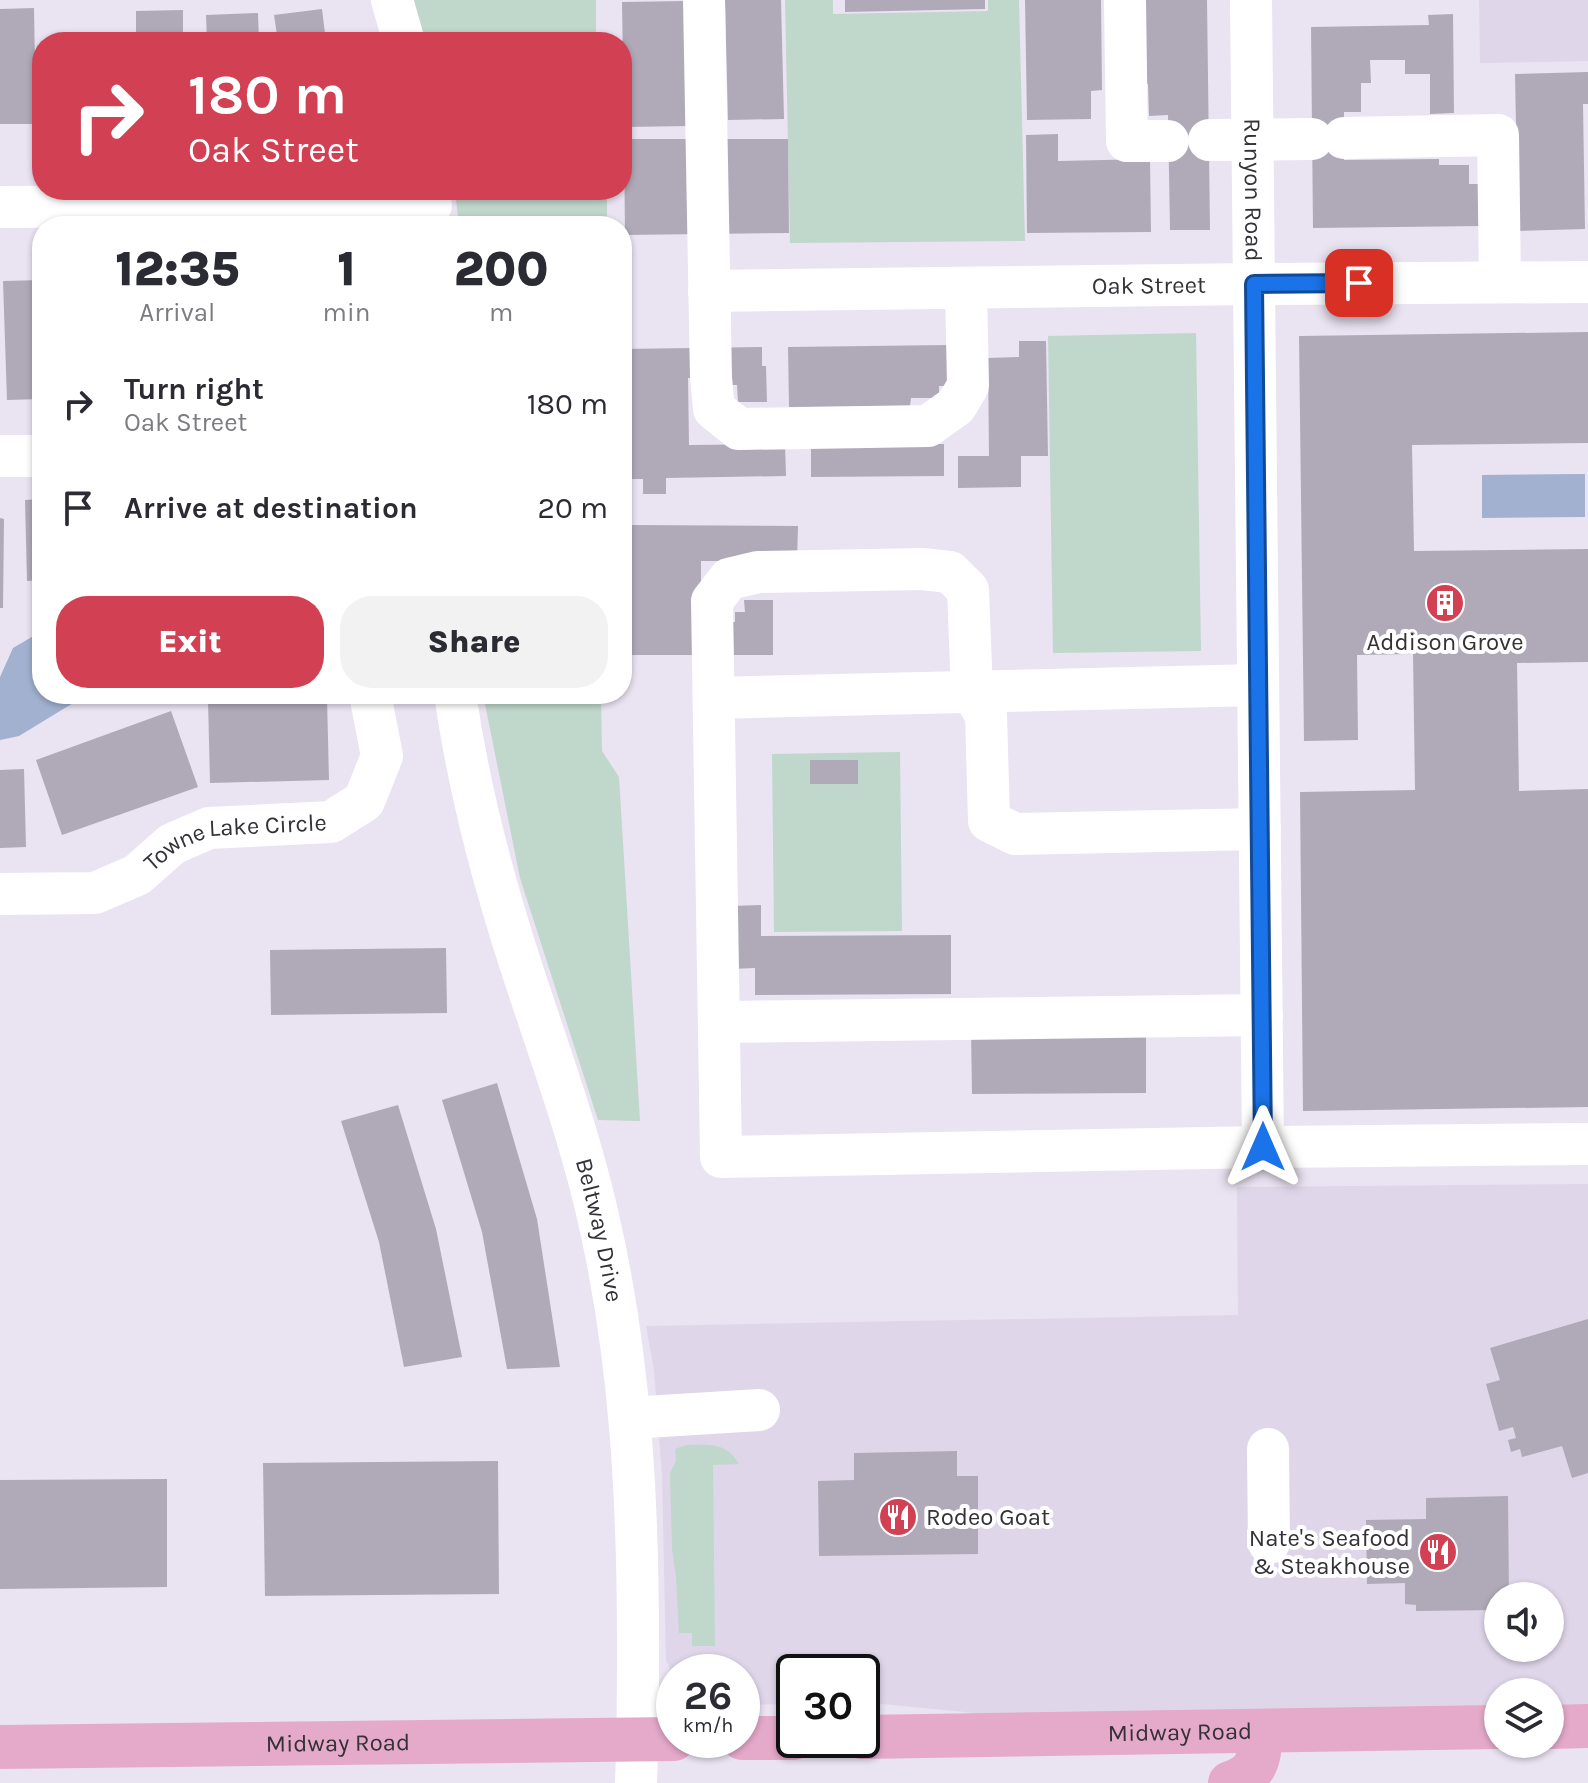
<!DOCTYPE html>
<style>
body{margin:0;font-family:Karla,sans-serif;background:#f2f2f3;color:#2b2b33;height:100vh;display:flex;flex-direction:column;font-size:30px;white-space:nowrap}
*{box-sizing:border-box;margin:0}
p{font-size:26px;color:#7c7c81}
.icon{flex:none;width:44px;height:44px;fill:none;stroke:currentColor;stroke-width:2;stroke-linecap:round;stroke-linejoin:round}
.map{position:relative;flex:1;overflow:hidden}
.drawer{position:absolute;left:32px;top:216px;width:600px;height:488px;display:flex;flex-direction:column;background:#fff;border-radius:32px;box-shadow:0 2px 6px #0004}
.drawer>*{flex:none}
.guide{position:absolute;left:32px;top:32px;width:600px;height:168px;border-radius:32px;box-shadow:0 2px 6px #0004;background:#d24153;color:#fff;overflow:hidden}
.fabs{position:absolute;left:1484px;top:1582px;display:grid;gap:16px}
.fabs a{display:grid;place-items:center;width:80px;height:80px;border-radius:50%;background:#fff;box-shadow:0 2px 6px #0004;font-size:40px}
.speed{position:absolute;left:656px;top:1654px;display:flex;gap:16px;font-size:40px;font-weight:700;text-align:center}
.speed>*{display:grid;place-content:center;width:104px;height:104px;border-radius:50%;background:#fff;box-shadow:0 2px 6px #0004;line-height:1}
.speed small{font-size:20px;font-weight:400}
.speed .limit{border:4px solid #111;border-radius:12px;background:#fff;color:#111}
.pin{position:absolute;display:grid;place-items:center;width:68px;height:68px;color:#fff;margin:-34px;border-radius:16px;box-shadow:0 4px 12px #0006}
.me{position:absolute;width:88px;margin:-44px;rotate:0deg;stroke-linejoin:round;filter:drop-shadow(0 0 6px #0008)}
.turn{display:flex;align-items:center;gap:28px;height:168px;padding:0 24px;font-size:36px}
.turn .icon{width:104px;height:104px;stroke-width:2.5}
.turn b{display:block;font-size:56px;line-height:68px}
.eta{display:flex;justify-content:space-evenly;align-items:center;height:136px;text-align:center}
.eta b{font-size:48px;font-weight:800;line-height:56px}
.cta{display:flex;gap:16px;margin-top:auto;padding:16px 24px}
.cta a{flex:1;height:92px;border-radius:32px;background:#d24153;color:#fff;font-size:32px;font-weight:800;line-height:92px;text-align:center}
.cta a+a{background:#f2f2f3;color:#2b2b33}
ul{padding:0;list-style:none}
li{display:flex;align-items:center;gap:24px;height:104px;padding:0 24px}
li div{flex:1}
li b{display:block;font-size:30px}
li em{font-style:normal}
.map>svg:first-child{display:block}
.built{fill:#dfd6ea;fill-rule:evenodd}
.green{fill:#c0d7cb}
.water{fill:#a1b1cf}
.building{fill:#b0aab8}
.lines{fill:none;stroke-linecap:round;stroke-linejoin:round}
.minor{stroke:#fff;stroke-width:42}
.major{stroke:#e5a9ca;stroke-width:44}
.route-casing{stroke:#114b97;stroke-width:20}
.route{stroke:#1a73e8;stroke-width:14}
.labels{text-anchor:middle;stroke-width:8;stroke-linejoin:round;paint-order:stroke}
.street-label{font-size:24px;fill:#343137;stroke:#fff}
.poi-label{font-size:24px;fill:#343137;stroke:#fff}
</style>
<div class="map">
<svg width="1588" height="1783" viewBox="0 0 1588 1783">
<rect width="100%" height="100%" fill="#eae3f2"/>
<g class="built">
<path d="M1479,0h109v61l-108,2z"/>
<path d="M1588,1184v522l-38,1v-15h-52v16l-482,9 -154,-15v-30h-68v32l-52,1v-33h-68v6l-8,-18 -4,-185 -8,-105 -8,-44 592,-11 -1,-128zM1498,1596h52v52h-52z"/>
</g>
<g class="green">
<path d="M412,0h184v34l5,8h-176z"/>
<path d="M785,0h48v14l155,-3v-11h31l6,241 -235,2z"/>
<path d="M455,190h152v36h-148z"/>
<path d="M1196,333l5,318 -148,2 -5,-317z"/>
<path d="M483,694h118l1,57 17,26 21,344 -42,-1 -78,-242z"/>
<path d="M900,752l2,179 -128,1 -2,-178z"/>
<path d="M686,1445c21,-1 41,-3 53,19l-26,1 2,181h-23v-13h-13l-3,-56 -4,-28 -2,-76 6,-12 -1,-12z"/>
</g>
<g class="water">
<path d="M1585,474v43l-103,1v-43z"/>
<path d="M42,631v63h46l-69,42 -19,4v-63l13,-29z"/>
</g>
<g class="building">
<path d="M725,0h56l3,119 -56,1z"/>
<path d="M845,0h140v9l-140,3z"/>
<path d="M1025,0h76l1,90 -11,1v28l-64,1z"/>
<path d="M1138,0h69l3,230h-40l-2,-115 -19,1 -1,-32h-9z"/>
<path d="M687,1l4,125 -67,1 -2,-125z"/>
<path d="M34,8l2,116h-36v-115z"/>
<path d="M322,9l4,33h-48l-4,-27z"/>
<path d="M183,10v32h-47v-31z"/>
<path d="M258,13l1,29h-52l-1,-27z"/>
<path d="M1453,14l1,99 -24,1v-40h-25v-14h-35l1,23h-10v29h-17v48l95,-1v6h30v19h9l4,42 -169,2 -2,-201 118,-2 -1,-10z"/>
<path d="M1588,72v32h-5l2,125 -67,2 -3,-157z"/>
<path d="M1058,134v27l92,-2 1,73 -124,1 -1,-98z"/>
<path d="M624,139h164l1,94 -164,2z"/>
<path d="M42,280v119l-35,1 -4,-119z"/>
<path d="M1588,332v111l-176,2 2,106 174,-2v113l-71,1 2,128 69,-2v318l-285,4 -3,-319 115,-2 -2,-136 -56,1 1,85 -54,1 -5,-405z"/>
<path d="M1019,341h27l2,115h-27v31l-63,1v-32h31l-1,-98 31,-1z"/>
<path d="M948,345l1,41h-10v12h-28l-1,8 -121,1 -1,-60z"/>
<path d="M762,347v19h4l1,36h-29l-1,-17h-7v-7h-42l1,67 96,-1 1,32 -120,2v16h-23v-15h-17l-1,-98h-3v-32z"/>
<path d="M811,444h133v32l-133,1z"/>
<path d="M42,499v81l-15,1 -2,-81z"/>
<path d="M0,518l4,1 -1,89h-3z"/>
<path d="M631,525l167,1 -1,35h-96v62l34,-1v-10h10l-1,-12h29v55h-143z"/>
<path d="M327,698l2,82 -119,3 -2,-83z"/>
<path d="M171,711l27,76 -136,48 -26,-75z"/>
<rect x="810" y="760" width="48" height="24"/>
<path d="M24,769l2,78 -26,1v-78z"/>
<path d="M761,905v31l190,-1v59l-196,1v-27l-25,1v-63z"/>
<path d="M446,948l1,65 -176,2 -1,-65z"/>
<path d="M1146,1030v63l-174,1 -1,-63z"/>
<path d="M497,1083l40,136 23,148 -53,2 -25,-137 -40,-132z"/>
<path d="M398,1105l38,124 26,128 -58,10 -25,-125 -38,-121z"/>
<path d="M1588,1319v154l-16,5 -10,-32 -40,11 -2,-8 -9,3 -3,-12 8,-2 -3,-11 -14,4 -13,-47 14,-4 -10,-32z"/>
<path d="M957,1451v25h21v78l-159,2 -1,-75 36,-1v-27z"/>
<path d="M498,1461l1,133 -234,2 -2,-133z"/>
<path d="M167,1479v108l-167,2v-109z"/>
<path d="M1508,1496l1,100h-11v14l-82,1v-6l-11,-1v-21l-38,1 -1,-64 60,-1v-21z"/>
</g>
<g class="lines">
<g class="minor">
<path d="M392,0l12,42"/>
<path d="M704,0l7,378 3,31 25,20 189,-3 28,-20 12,-20 -2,-98"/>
<path d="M1125,0l2,141h41"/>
<path id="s1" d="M1251,0l12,1147"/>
<path d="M1344,138l154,-3 2,147"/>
<path d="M1209,140l103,-1"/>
<path d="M0,207l431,-2"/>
<path id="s2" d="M709,291l545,-7 334,-2"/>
<path d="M0,456h42"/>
<path id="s3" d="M455,694c12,83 33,167 58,247 30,96 67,190 88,289 30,135 37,275 37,414 0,46 0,93 -2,139"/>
<path d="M714,698l544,-13"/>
<path d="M1260,829l-245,5 -26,-13 -3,-106 -14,-23 -4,-102 -18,-18 -28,-3 -164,3 -29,7 -17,22 9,556 542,-10 325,-3"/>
<path id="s4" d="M0,894l95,-1 42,-18 35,-31 37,-16 122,-6 33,-21 18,-45 -12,-62"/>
<path d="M720,1022l542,-7"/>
<path d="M630,1418l129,-8"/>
<path d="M1268,1449l1,94"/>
</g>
<g class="major">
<path d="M1550,1727l38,-1"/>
<path id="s5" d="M862,1737l636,-10"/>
<path d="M742,1738h52"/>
<path id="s6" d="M0,1747l674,-8"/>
<path d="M1230,1783c29,-10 29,-24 31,-52"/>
</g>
</g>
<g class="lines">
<g class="route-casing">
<path id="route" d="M1263,1147l-9,-863 105,-1"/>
</g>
<use href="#route" class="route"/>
</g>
<defs>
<g id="building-disc" transform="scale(2)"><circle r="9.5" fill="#d24153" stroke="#fff"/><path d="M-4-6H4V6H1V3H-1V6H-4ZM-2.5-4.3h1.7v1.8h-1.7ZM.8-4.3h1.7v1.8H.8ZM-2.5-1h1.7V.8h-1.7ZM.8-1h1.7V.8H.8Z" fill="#fff"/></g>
<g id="restaurant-disc" transform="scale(2)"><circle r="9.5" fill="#d24153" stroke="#fff"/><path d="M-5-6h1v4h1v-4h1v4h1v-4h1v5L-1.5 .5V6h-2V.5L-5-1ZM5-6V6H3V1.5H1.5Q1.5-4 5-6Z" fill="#fff"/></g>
</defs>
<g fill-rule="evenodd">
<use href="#building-disc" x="1445" y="603"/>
<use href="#restaurant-disc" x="898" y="1517"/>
<use href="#restaurant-disc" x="1438" y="1552"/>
</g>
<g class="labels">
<g class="street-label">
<text dy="8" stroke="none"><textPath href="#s1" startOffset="190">Runyon Road</textPath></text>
<text dy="8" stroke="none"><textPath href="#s2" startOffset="440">Oak Street</textPath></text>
<text dy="8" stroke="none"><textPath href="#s4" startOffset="250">Towne Lake Circle</textPath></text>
<text dy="8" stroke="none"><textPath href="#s3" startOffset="556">Beltway Drive</textPath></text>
<text dy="8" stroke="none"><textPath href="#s5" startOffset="318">Midway Road</textPath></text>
<text dy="8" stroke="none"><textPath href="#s6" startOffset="338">Midway Road</textPath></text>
</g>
<g class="poi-label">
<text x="1445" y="650">Addison Grove</text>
<text x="926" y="1525" text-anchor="start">Rodeo Goat</text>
<text x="1410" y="1546" text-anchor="end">Nate's Seafood<tspan x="1410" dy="28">&amp; Steakhouse</tspan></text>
</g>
</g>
</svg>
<div class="fabs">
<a><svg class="icon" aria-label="sound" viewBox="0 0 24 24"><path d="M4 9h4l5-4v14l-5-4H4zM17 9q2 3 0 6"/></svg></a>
<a><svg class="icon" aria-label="layers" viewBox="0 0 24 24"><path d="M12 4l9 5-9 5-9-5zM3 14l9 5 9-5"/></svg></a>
</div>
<div class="speed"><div>26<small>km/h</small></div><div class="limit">30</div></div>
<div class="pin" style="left:1359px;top:283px;background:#d93025"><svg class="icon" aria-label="arrive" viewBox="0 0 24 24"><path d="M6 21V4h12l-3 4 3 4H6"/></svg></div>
<svg class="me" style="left:1263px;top:1147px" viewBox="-20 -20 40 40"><path d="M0-17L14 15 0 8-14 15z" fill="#1a73e8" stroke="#fff" stroke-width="4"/></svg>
<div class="guide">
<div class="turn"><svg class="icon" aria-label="right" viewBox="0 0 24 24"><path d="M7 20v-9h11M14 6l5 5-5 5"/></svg><div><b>180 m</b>Oak Street</div></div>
</div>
<section class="drawer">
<div class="eta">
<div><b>12:35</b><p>Arrival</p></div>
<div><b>1</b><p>min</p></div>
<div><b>200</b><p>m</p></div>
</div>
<ul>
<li><svg class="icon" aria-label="right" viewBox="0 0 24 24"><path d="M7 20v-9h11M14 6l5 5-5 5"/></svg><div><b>Turn right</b><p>Oak Street</p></div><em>180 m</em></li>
<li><svg class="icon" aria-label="arrive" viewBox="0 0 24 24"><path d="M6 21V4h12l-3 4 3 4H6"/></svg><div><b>Arrive at destination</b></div><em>20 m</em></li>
</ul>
<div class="cta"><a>Exit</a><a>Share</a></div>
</section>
</div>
